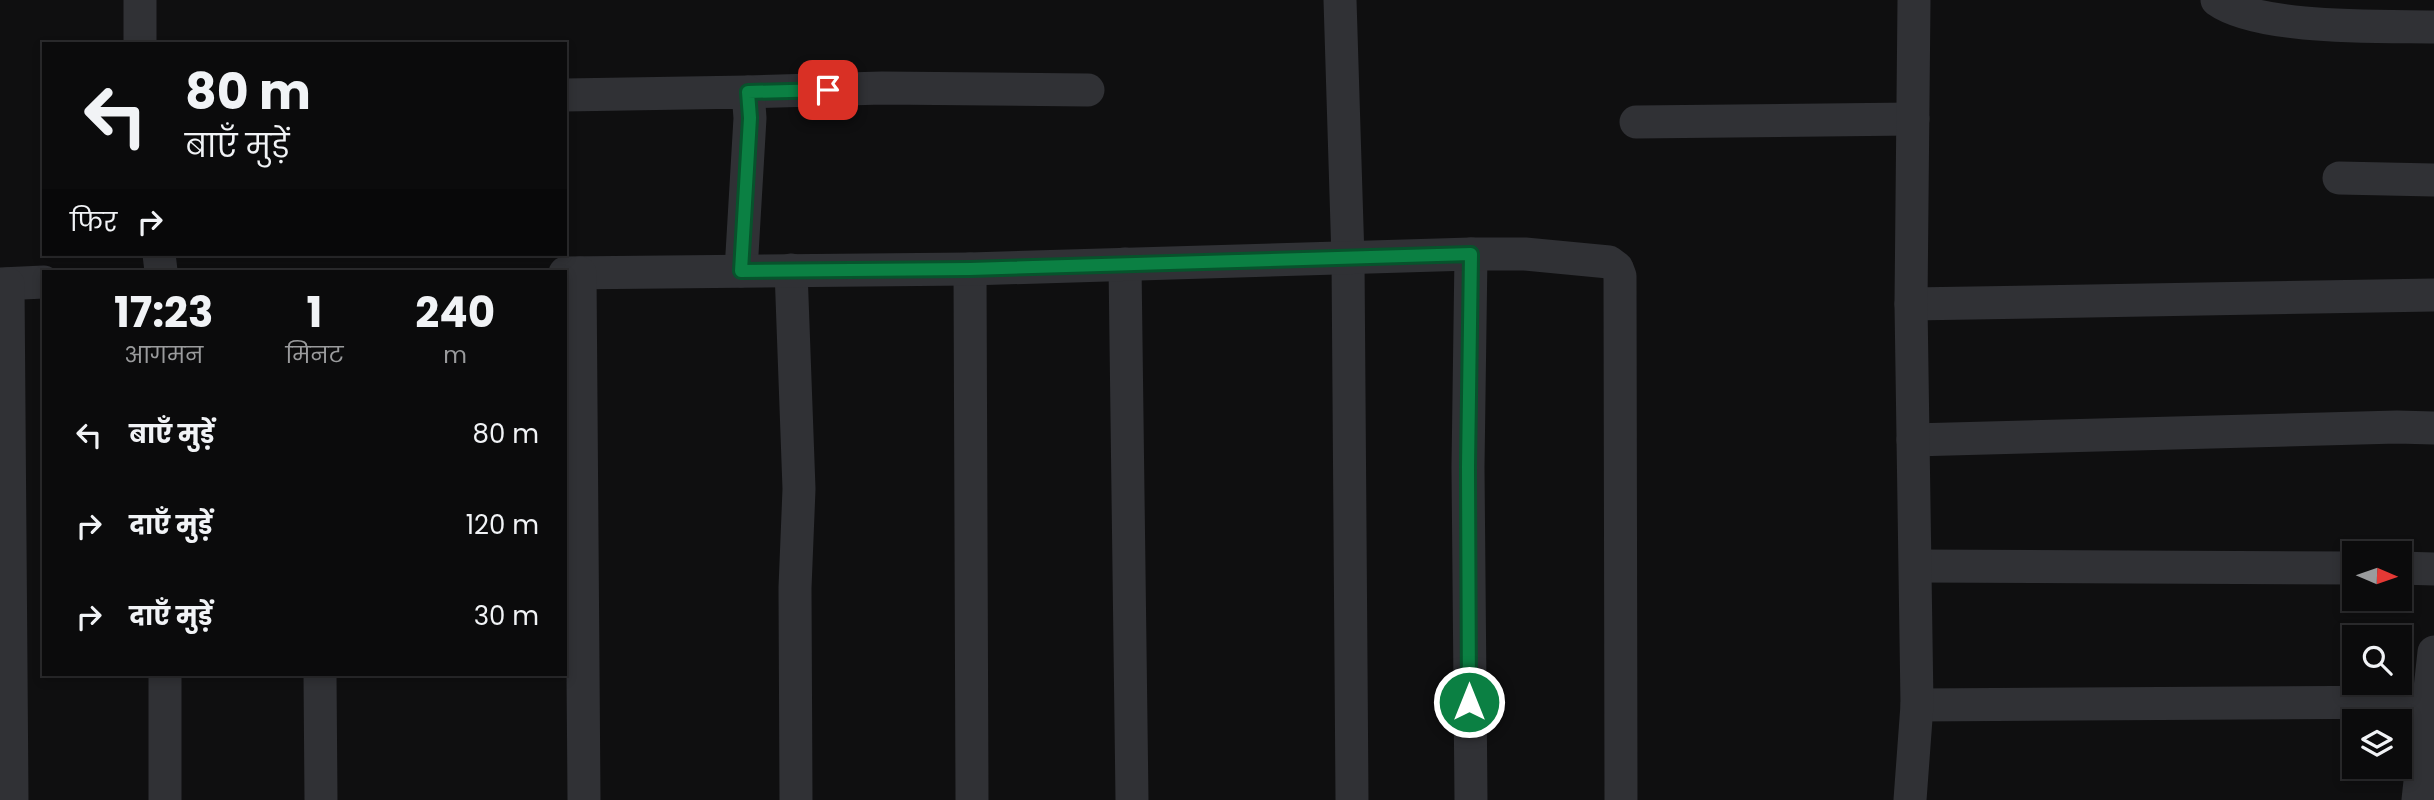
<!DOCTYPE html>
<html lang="hi">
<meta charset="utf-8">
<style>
body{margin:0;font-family:Poppins,"Noto Sans Devanagari",sans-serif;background:#141415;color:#f1f3f6;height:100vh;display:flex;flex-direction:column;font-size:26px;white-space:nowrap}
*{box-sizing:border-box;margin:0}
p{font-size:23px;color:#9a9b9d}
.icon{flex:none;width:38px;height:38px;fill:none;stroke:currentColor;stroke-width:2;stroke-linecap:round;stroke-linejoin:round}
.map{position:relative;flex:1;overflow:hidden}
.side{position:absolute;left:42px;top:270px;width:525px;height:406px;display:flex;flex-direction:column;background:#0b0b0c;border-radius:0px;box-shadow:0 4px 10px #0003,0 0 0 2px #2b2b2d}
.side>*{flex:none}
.guide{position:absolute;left:42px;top:42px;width:525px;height:214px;border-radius:0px;box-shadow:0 4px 10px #0003,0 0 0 2px #2b2b2d;background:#0b0b0c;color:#f1f3f6;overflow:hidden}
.needle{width:46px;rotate:92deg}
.controls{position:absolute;left:2342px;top:541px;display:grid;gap:14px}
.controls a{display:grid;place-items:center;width:70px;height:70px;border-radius:0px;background:#0b0b0c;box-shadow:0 4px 10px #0003,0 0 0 2px #2b2b2d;font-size:35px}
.pin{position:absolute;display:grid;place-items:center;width:60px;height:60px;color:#fff;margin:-30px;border-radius:14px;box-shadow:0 4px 10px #0006}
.me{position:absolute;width:77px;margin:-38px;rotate:0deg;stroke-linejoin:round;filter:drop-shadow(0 0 5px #0008)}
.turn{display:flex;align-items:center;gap:24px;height:147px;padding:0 28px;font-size:32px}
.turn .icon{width:91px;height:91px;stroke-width:2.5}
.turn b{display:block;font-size:49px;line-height:60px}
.then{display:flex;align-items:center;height:66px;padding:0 28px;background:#0003;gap:14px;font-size:26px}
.eta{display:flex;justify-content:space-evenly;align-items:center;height:119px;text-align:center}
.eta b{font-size:42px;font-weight:700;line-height:49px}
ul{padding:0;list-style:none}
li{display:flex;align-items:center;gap:21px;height:91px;padding:0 28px}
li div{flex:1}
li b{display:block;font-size:26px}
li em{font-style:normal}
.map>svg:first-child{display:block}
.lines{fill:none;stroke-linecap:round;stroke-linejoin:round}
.minor{stroke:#303135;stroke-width:33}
.route-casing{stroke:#07532c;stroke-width:18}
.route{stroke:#0b8043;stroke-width:12}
</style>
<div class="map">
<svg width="2434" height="800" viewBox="0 0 2434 800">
<rect width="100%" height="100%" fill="#0f0f10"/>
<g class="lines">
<g class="minor">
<path d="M140,0v44"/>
<path d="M1340,0l8,259 4,541"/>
<path d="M2217,0c42,30 164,26 217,27"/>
<path d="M748,92l134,-4 206,2"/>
<path d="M565,95l183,-3 2,26 -9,153"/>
<path d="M1636,122l277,-3"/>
<path d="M2339,178l95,2"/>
<path d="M159,254l2,17"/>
<path d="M1471,254l-3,213 3,333"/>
<path d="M1125,264l7,536"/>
<path d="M970,269l2,531"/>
<path d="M791,270l8,219 -4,99 1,212"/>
<path d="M565,273l405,-4 501,-15h54l84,8 8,6 3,8 1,524"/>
<path d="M580,273l4,527"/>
<path d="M0,284l44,-2"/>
<path d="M8,284l4,516"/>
<path d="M1911,304l523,-9"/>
<path d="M1913,440l484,-13 37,1"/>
<path d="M1916,566l438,2"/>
<path d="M2399,568l35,1"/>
<path d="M165,674v126"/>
<path d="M320,674l1,126"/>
<path d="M1917,705l512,-3"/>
<path d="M1910,800l7,-95 -6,-401 3,-304"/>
<path d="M2418,800l16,-148"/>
</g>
</g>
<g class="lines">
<g class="route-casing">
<path id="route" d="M828,90l-80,2 2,26 -9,153 229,-2 501,-15 -3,213 1,235"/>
</g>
<use href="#route" class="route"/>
</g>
</svg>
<div class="controls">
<a><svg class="needle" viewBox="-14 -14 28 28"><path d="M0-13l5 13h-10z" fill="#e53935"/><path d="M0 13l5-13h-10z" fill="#9a9b9d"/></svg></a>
<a><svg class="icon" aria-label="search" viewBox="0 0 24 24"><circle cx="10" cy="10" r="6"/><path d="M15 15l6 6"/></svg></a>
<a><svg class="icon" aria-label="layers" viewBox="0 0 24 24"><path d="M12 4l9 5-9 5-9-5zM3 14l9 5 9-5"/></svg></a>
</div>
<div class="pin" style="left:828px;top:90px;background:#d93025"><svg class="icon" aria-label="arrive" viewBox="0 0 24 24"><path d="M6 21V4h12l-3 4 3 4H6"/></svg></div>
<svg class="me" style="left:1469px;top:702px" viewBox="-20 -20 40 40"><circle r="17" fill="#0b8043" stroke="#fff" stroke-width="3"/><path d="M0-11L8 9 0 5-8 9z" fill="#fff"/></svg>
<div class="guide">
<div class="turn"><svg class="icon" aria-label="left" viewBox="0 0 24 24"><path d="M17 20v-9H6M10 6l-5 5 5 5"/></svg><div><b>80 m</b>बाएँ मुड़ें</div></div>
<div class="then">फिर<svg class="icon" aria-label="right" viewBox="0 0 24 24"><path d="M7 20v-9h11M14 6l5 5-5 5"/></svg></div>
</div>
<section class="side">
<div class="eta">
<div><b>17:23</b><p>आगमन</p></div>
<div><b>1</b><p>मिनट</p></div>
<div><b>240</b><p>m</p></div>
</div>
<ul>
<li><svg class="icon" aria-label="left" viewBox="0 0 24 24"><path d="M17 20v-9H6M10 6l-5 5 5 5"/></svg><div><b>बाएँ मुड़ें</b></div><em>80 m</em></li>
<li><svg class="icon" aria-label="right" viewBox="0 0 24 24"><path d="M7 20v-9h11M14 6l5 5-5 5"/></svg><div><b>दाएँ मुड़ें</b></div><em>120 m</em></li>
<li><svg class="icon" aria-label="right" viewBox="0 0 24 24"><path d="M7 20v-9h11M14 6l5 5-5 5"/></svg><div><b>दाएँ मुड़ें</b></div><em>30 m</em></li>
</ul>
</section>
</div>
